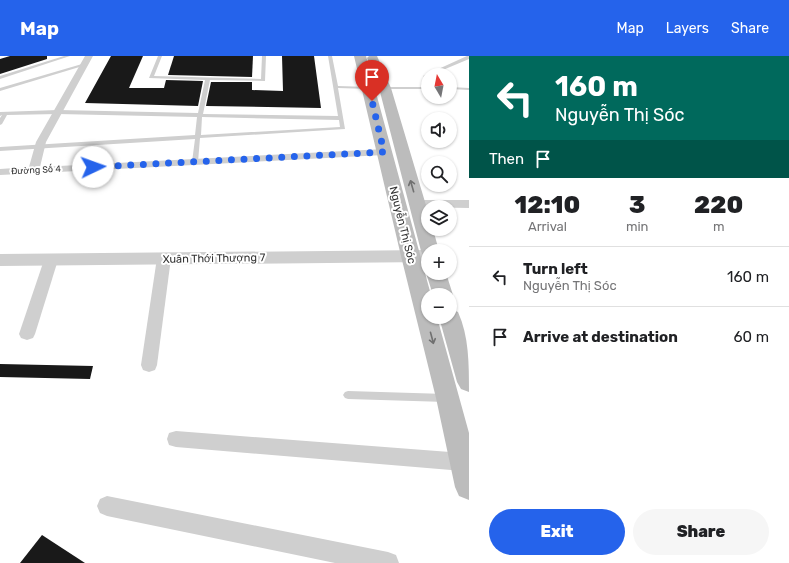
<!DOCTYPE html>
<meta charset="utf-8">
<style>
body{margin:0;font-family:Rubik,sans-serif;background:#f6f6f6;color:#202124;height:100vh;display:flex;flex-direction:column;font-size:15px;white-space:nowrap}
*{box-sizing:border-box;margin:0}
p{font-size:13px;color:#757577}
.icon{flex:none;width:22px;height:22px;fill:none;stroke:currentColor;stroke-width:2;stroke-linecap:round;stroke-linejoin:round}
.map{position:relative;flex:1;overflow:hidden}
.sheet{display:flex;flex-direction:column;background:#fff;width:320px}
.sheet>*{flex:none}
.banner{background:#00695c;color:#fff;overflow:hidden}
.needle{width:26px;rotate:350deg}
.buttons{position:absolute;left:421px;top:12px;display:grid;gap:8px}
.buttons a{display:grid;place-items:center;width:36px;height:36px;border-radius:50%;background:#fff;box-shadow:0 1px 3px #0004;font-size:20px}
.pin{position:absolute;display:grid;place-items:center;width:34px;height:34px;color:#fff;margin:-41px -17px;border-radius:50% 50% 50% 0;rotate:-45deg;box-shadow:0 0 4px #0007}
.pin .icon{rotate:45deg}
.me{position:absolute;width:44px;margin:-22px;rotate:87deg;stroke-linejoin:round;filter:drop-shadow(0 0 3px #0008)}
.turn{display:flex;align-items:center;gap:14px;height:84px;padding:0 20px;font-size:18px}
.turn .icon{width:52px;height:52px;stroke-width:2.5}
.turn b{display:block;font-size:28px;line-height:34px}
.then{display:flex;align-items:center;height:38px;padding:0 20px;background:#0003;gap:8px;font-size:15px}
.eta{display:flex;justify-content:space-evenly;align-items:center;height:68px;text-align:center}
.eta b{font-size:24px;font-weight:800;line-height:28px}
.primary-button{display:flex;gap:8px;margin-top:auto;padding:8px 20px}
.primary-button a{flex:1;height:46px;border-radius:24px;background:#2563eb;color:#fff;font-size:16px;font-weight:800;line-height:46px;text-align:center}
.primary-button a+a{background:#f6f6f6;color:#202124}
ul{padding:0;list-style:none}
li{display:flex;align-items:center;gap:12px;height:60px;padding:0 20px;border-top:1px solid #e0e0e0}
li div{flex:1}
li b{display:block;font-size:15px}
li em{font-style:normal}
header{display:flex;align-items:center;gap:24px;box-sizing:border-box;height:56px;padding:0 20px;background:#2563eb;color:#fff}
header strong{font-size:19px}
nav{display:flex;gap:22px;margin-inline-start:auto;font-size:14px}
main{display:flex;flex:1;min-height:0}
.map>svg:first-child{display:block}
.building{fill:#191919}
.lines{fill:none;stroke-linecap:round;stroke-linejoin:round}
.service{fill:#cfcfcf;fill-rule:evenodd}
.minor{fill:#cfcfcf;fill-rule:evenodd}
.tertiary{fill:#cfcfcf;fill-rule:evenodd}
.secondary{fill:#bcbcbc;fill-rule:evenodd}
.oneway{stroke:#707070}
.route{stroke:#2563eb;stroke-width:7;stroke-dasharray:0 12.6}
.labels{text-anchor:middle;stroke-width:4;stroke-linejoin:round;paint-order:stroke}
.far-street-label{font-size:9px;fill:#323232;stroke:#fff}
.street-label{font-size:11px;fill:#323232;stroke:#fff}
</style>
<header>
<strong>Map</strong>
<nav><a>Map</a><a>Layers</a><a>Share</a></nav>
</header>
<main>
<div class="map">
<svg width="469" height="507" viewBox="0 0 469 507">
<rect width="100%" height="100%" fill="#fff"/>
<g class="building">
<path d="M10,0h37v3l-47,15v-15z"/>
<path d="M111,0h32l-14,32h35l2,-8 37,1 -5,25 -113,-3z"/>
<path d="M174,0h79l-1,21 -84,-2z"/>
<path d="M282,0h32l7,52 -115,-2 5,-24h41v8l31,1z"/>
<path d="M0,308l93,2 -3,13 -90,-2z"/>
<path d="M42,479l43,28h-65z"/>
</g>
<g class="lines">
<g class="service">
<path d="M64,0h6l-70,23v-3z"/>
<path d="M158,0h4l-8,20 107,3 1,-23h4l-1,25 -55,-1 -7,34 135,2 -10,-60h4l6,30 31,1 2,1 -2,1 -31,-1 7,41 -145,9 -2,24 -3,2 -3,-2 3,-23 -195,12v-4l195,-12 2,-18 -139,-3 -51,1 -5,9 -2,1v-7l2,-3 -2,1v-4l58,-2 140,3 7,-33 -56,-2zM202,61l137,3 1,7 -139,8z"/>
<path d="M467,0h2v3l-38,16h-3v6l-5,-5z"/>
<path d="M82,8l4,1 -86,26v-3z"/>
<rect x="383" y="31" width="45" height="2"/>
<path d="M450,31l19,1v2l-19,-1z"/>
<path d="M348,335l98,3 3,1 2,3 -2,3 -3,1 -98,-3 -3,-1 -2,-3 2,-3z"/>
</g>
<g class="minor">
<path d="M85,0h8l-47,86 -6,25 344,-18 5,3 -5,3 -384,20v-6l29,-2 7,-25z"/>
<path d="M417,144h52v8l-56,-1 -2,-3 2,-3z"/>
<path d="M164,198l5,1 2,3 -14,107 -2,5 -6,2 -6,-2 -2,-5 16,-107 2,-3z"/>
<path d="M51,200l5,1 2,3 -23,74 -2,4 -6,2 -6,-2 -2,-4 25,-74 2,-3z"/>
<path d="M176,375l287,22 6,2v14l-6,2 -287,-24 -7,-2 -2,-6 2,-6z"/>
<path d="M107,440l281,56 8,3 3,8h-64l-228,-47 -7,-3 -3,-7 3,-7z"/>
</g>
<path class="tertiary" d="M428,194l2,1h-2v11l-428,4v-12z"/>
<g class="secondary">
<path d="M354,0h12l65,239h-3v22h9l32,116v67l-10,-4 -4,-9 -19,-89 -35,-142z"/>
<path d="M369,0h8l14,32 37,124v17h5l6,22h-11v6l-5,-2 -2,-4 -42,-163 -12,-30z"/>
<path d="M428,214v3h18l7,22 -3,5v-5h-17l-7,-22z"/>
<path d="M450,253l8,3c11,24 11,52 11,80l-8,-3 -4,-7 -18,-65h11z"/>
</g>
</g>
<defs><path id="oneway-shaft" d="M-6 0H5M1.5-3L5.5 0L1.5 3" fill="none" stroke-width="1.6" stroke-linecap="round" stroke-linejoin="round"/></defs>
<g class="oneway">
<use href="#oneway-shaft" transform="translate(412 130) rotate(-106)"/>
<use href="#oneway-shaft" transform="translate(432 282) rotate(75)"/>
</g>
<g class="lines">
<path class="route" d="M93,111l291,-15 -12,-51"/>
</g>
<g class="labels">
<g class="far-street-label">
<text transform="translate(36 114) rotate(-3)" y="3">Đường Số 4</text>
</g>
<g class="street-label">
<text transform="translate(403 169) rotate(76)" y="4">Nguyễn Thị Sóc</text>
<text transform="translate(214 202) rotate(-1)" y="4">Xuân Thới Thượng 7</text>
</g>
</g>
</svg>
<div class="buttons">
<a><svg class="needle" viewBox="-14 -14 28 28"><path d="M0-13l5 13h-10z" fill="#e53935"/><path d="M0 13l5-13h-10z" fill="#757577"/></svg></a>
<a><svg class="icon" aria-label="sound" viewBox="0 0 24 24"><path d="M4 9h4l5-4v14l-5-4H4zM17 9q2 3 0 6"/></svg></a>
<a><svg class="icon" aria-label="search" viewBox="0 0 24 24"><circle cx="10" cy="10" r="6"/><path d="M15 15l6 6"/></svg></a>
<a><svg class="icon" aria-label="layers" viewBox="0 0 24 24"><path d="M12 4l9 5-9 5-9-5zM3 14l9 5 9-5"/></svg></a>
<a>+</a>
<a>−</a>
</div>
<div class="pin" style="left:372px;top:45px;background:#d93025"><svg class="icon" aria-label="arrive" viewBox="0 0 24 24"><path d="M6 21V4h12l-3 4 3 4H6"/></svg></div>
<svg class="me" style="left:93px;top:111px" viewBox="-20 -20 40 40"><circle r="19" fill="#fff"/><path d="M0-13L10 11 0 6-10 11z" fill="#2563eb"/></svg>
</div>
<section class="sheet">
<div class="banner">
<div class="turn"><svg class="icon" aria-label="left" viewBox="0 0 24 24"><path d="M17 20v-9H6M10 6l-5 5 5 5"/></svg><div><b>160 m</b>Nguyễn Thị Sóc</div></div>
<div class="then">Then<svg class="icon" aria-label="arrive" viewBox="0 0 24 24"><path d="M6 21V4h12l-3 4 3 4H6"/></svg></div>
</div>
<div class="eta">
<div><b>12:10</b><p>Arrival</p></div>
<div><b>3</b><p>min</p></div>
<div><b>220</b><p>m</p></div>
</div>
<ul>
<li><svg class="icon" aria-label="left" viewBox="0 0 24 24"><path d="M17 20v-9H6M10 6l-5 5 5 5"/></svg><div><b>Turn left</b><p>Nguyễn Thị Sóc</p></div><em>160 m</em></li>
<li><svg class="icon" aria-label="arrive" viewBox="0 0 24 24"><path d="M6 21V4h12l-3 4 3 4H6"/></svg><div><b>Arrive at destination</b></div><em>60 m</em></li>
</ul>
<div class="primary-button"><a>Exit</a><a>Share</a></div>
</section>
</main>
